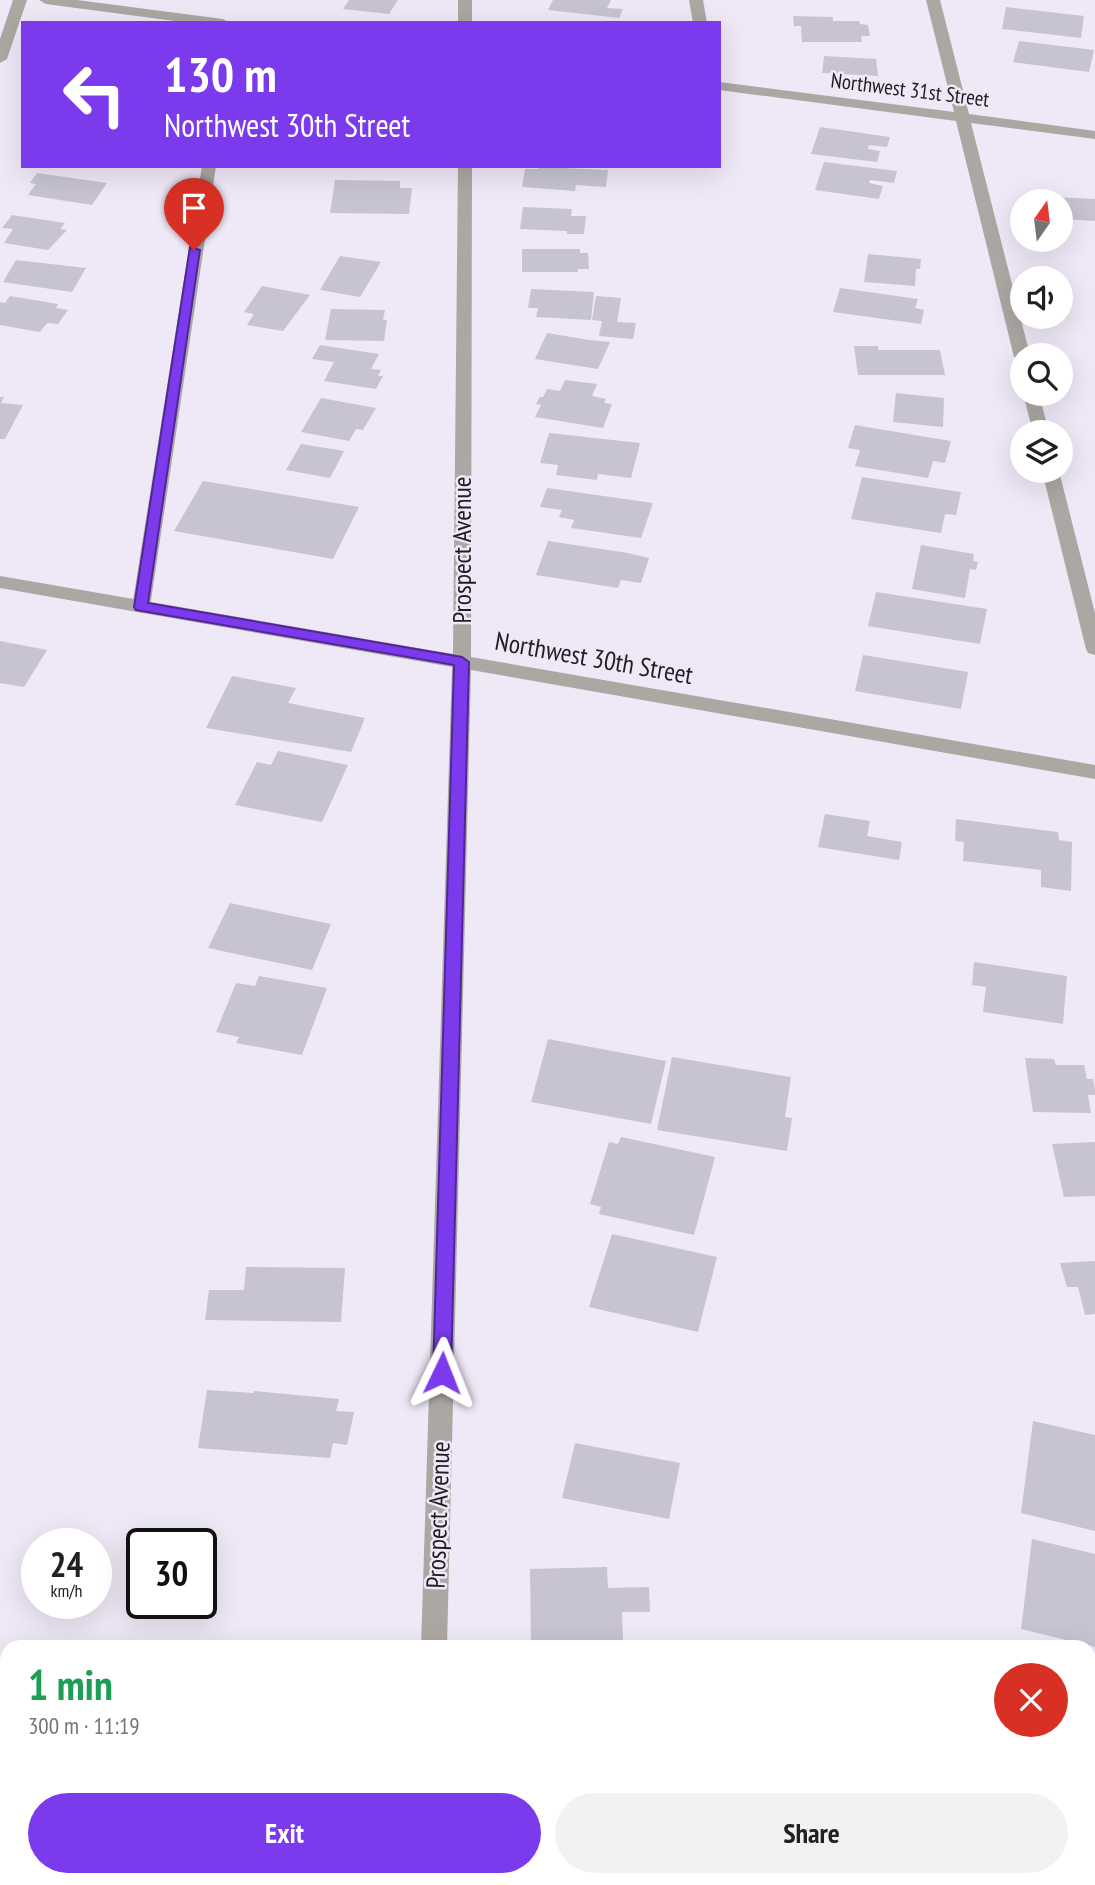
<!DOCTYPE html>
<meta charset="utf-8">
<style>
body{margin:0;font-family:"PT Sans Narrow",sans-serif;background:#f2f2f2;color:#202124;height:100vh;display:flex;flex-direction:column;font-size:26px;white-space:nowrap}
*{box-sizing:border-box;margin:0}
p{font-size:23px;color:#757577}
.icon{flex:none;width:38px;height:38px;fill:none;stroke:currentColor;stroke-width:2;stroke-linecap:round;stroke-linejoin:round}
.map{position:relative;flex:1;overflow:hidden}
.sheet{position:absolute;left:0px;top:1640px;width:1096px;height:247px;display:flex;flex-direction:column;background:#fff;border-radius:21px 21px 0 0;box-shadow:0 7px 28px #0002}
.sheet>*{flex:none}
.guide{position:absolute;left:21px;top:21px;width:700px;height:147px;border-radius:0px;box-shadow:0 7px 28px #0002;background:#7c3aed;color:#fff;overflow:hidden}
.needle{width:46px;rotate:14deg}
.fabs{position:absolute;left:1010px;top:189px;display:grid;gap:14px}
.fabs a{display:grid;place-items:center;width:63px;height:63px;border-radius:50%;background:#fff;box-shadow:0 7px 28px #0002;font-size:35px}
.speed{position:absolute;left:21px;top:1528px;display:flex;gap:14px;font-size:35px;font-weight:700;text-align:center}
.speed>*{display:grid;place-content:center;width:91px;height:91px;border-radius:50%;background:#fff;box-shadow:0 7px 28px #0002;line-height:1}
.speed small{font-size:18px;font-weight:400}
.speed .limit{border:4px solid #111;border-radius:10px;background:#fff;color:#111}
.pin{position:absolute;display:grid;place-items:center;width:60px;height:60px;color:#fff;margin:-72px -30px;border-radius:50% 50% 50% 0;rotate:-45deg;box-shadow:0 0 7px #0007}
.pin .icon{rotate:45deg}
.me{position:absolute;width:77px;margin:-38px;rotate:2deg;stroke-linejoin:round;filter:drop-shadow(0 0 5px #0008)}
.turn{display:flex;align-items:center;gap:24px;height:147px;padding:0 28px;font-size:32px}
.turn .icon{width:91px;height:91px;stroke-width:2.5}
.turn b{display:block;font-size:49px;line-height:60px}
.round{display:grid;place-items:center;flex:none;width:74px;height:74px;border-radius:37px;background:#f2f2f2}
.overview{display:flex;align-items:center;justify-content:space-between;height:119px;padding:0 28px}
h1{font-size:42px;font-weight:600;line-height:52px;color:#1e9e55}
.action{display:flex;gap:14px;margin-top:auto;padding:14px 28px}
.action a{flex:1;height:80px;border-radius:42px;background:#7c3aed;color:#fff;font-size:28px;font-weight:600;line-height:80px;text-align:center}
.action a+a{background:#f2f2f2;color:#202124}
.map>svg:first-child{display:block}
.building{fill:#c7c3d2}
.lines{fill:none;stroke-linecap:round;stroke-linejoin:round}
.service{fill:#aca7a2;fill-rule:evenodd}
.minor{fill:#aca7a2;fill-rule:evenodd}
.tertiary{fill:#aca7a2;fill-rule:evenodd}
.route{fill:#7c3aed;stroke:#51269a;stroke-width:2}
.labels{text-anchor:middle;stroke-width:5;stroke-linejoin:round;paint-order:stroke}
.far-street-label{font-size:21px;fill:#201d23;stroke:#efe8f7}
.street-label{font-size:26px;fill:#201d23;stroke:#efe8f7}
</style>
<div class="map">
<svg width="1095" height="1885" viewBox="0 0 1095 1885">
<rect width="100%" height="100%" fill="#efe8f7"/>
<g class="building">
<path d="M349,0h49l-9,14 -46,-5z"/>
<path d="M553,0h58l-4,8 16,1 -4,9 -71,-8z"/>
<path d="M1006,7l78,9 -3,22 -79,-9z"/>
<path d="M793,16l40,1v4h26l1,3 8,1 2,11h-9l1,6h-60l-1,-16h-7z"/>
<path d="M1019,41l75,9 -5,22 -76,-10z"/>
<path d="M824,56l52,3 2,17 -56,-3z"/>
<path d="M820,127l70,10 -3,10 -18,-2 -1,4 12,2 -3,11 -66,-8z"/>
<path d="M824,162l73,9 -3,12 -24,-3 -1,3 14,3 -4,13 -64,-9z"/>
<path d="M538,167l70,3 -2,17 -30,-2 -1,6 -53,-4 3,-18h13z"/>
<path d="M37,173l70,10 -15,22 -64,-10 8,-11 -6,-1z"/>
<path d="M335,180l65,1v7h12l-3,26 -79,-1z"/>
<path d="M1053,197l42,2v22l-35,-2v-18h-7z"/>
<path d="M523,207l49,2 -1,7h15l-2,18h-17v-3l-47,-2z"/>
<path d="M12,215l53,8 -5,6 7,1 -19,20 -44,-7 9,-14 -11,-1z"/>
<path d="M522,249h58v4h8l1,16h-11v3h-56z"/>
<path d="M868,254l53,5 -1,10h-4l-1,17 -51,-4z"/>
<path d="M340,256l41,6 -21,35 -40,-7z"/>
<path d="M16,260l70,8 -14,24 -69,-10z"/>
<path d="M262,286l48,9 -27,36 -36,-6 7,-11 -10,-2z"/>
<path d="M840,288l78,11 -3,9 9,2 -3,14 -88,-12z"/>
<path d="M531,289l63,3 -3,28 -55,-3 2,-9h-10z"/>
<path d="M10,296l48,8 -2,4 12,2 -10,14 -11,-1 -7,9 -40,-7v-23l5,1z"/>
<path d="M596,296l25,2 -4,24 19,1 -3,16 -34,-3 3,-15 -10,-1z"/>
<path d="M331,309l54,1 -2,10h4l-3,21 -59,-1z"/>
<path d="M547,333l42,7 21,2 -12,27 -63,-10z"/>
<path d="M320,345l59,9 -8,15 10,1 -3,6h5l-7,13 -52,-8 10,-19 -22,-3z"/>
<path d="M854,346h24v4h62l5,25h-87z"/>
<path d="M565,380l32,4 -5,12 14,3 -2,4 8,1 -9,24 -68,-11 6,-12 -5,-1 4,-7h3l4,-8 13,2z"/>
<path d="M896,393l48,5 -1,29 -50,-5z"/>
<path d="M0,397h4l-3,6 22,2 -18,34h-5z"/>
<path d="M321,398l55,10 -13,22 -7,-1 -7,12 -48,-9z"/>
<path d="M855,425l96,16 -6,22 -12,-2 -5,17 -73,-12 5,-16 -12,-2z"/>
<path d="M549,433l91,10 -9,35 -33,-4 -1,6 -41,-5 2,-10 -18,-2z"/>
<path d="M301,444l43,7 -14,27 -44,-8z"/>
<path d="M862,477l99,15 -5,23 -11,-1 -4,19 -90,-14z"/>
<path d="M203,481l156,26 -26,52 -159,-28z"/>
<path d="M547,488l106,15 -12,35 -70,-10 3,-8 -15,-3 3,-7 -22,-3z"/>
<path d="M548,541l80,12 21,5 -8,25 -20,-3 -3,8 -82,-13z"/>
<path d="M921,545l53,9 -1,7 5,1 -2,8 -6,-1 -5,29 -53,-9z"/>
<path d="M876,592l111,17 -7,35 -112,-18z"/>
<path d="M0,641l47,9 -23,37 -24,-4z"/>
<path d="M863,655l105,17 -7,37 -106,-18z"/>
<path d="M232,676l64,12 -8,15 77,15 -14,34 -145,-24z"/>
<path d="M278,751l70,14 -26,57 -87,-17 22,-43 14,3z"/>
<path d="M825,814l45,7 -3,15 35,6 -3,18 -81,-13z"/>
<path d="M956,819l102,13 1,8 13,2 -1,49 -30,-4v-17l-78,-9 1,-19 -9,-1z"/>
<path d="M230,903l101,21 -19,46 -104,-22z"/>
<path d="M974,962l93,14 -4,48 -80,-12 3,-25 -14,-2z"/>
<path d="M259,976l68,12 -25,67 -66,-12 3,-6 -23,-5 20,-49 19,3z"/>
<path d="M548,1039l118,22 -15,63 -120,-22z"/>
<path d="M672,1057l119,20 -6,40 7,1 -5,33 -130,-21z"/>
<path d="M1025,1058l29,1 2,6h28l3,14h6l2,11v5h-7l3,18 -58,-1z"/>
<path d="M621,1137l94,20 -21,78 -95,-21 2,-7 -11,-3 19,-62 9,2z"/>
<path d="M1095,1142v54l-31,1 -12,-53z"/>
<path d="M612,1234l105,23 -19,75 -109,-25z"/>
<path d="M1095,1261v53l-10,1 -7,-28h-11l-7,-24z"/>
<path d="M246,1267l99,1 -4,54 -136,-2 4,-30h35z"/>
<path d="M207,1390l47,3v-2l85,8 -3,12 18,1 -7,33 -14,-2 -3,15 -132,-10z"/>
<path d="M1033,1421l62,14v96l-74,-18z"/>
<path d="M575,1443l105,20 -11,56 -107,-21z"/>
<path d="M1032,1539l63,15v93l-74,-18z"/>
<path d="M607,1567l1,21 41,-1 1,25h-28l1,29 -92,3 -1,-75z"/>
</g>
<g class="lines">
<g class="service">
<path d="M689,0h14l4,23h-14z"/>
<path d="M202,166h14l-66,441 -9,6 -9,-6z"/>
</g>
<g class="minor">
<path d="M13,0h14l-20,59 -7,4v-24z"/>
<path d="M39,0h38l146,19 7,4h-40l-144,-19z"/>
<rect x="458" y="0" width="14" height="23"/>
<path d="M926,0h14l29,114 126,17v8l-124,-16 59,232h-8v7l-8,-5 -58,-236 -237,-31v-8l235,30z"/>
<path d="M458,166h14l-1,491 624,108v14l-624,-109 -24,977h-26l31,-980 -452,-79v-12l453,78z"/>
<path d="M1023,394h16l10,38h-16z"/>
<path d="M1042,471h17l36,142v42l-7,-2 -2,-4z"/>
<rect x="414" y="1880" width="28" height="5"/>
</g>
<path class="tertiary" d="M0,1867l7,2v11h18l2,5h-27z"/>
</g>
<path class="route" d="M190,247l10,3 -52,353 314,54 7,5 -18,711 -2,6 -7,2 -7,-2 -2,-6 21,-708 -318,-55 -2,-3z"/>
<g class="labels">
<g class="far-street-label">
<text transform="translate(910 90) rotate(7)" y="7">Northwest 31st Street</text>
</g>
<g class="street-label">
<text transform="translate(462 550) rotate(-90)" y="9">Prospect Avenue</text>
<text transform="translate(594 658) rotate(10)" y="9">Northwest 30th Street</text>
<text transform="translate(438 1515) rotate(-88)" y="9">Prospect Avenue</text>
</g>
</g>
</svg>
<div class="fabs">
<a><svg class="needle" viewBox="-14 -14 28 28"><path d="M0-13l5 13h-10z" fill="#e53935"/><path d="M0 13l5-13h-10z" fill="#757577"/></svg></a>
<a><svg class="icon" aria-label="sound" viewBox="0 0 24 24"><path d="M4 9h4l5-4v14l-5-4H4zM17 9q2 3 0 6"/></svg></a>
<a><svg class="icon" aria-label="search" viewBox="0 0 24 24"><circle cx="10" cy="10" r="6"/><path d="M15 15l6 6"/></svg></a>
<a><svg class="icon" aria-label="layers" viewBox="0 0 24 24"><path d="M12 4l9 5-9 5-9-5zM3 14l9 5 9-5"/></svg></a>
</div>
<div class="speed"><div>24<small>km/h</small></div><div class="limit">30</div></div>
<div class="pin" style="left:194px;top:250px;background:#d93025"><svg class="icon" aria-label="arrive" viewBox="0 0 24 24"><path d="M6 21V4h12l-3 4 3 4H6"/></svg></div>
<svg class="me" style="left:442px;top:1373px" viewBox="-20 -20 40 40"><path d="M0-17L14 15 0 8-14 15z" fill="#7c3aed" stroke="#fff" stroke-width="4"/></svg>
<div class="guide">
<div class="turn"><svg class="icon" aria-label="left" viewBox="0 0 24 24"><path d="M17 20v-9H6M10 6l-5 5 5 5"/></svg><div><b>130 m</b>Northwest 30th Street</div></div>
</div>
<section class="sheet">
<div class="overview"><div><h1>1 min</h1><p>300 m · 11:19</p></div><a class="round" style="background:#d93025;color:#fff"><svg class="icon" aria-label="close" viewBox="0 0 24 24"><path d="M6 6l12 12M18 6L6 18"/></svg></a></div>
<div class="action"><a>Exit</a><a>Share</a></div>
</section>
</div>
